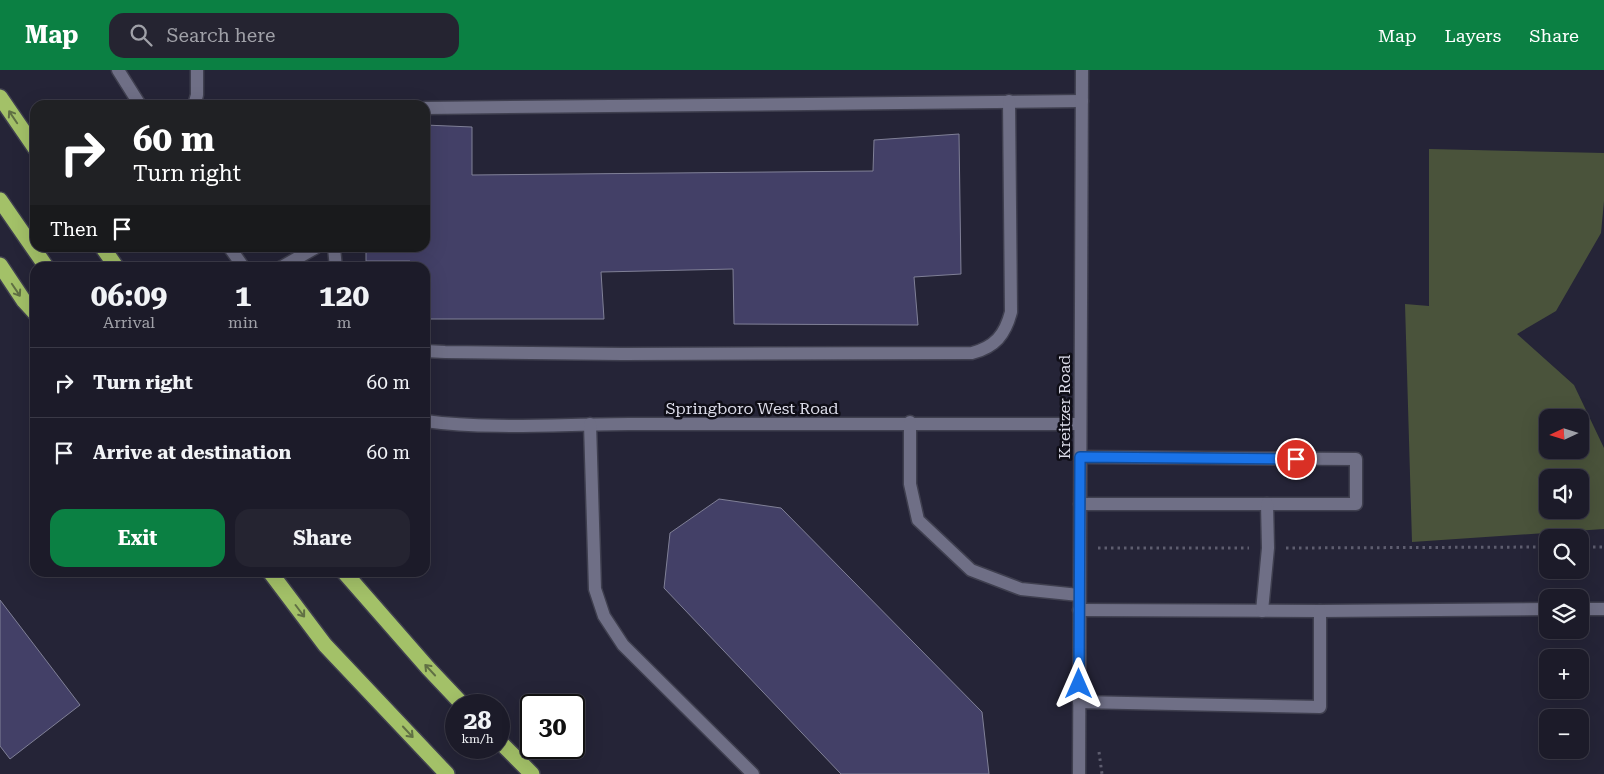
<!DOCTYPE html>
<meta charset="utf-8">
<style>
body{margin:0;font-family:"Roboto Serif",serif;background:#252431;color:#f1f3f6;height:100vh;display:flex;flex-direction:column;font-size:19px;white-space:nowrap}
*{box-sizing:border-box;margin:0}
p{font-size:16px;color:#a0a1a8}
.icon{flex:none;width:28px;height:28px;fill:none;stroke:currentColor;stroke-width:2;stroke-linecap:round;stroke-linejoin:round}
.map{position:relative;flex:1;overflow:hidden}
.drawer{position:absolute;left:30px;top:192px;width:400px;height:315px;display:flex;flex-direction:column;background:#1c1b29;border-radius:15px;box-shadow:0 5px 20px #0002,0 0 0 1px #3a3946}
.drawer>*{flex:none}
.guide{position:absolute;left:30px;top:30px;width:400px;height:152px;border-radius:15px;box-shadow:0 5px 20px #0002,0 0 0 1px #3a3946;background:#202124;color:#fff;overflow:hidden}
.needle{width:32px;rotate:266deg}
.controls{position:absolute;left:1539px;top:339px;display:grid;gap:10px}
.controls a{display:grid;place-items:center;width:50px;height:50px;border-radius:10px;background:#1c1b29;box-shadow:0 5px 20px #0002,0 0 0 1px #3a3946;font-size:25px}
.speed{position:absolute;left:445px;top:624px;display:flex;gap:10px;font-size:25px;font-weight:700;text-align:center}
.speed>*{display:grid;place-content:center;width:65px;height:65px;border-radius:50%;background:#1c1b29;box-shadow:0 5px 20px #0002,0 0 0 1px #3a3946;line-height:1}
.speed small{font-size:12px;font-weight:400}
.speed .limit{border:2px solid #111;border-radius:8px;background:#fff;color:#111}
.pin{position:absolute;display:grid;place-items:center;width:42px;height:42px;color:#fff;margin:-21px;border:2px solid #fff;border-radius:50%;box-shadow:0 1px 5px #0007}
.me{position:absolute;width:55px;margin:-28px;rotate:0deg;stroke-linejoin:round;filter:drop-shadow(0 0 4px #0008)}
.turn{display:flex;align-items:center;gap:18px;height:105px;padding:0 20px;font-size:22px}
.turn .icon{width:65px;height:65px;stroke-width:2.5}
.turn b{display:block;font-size:35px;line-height:42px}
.then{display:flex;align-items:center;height:48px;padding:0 20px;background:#0003;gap:10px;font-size:19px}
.eta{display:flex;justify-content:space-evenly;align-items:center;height:85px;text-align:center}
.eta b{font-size:30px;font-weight:700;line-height:35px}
.action{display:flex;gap:10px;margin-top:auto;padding:10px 20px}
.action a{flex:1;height:58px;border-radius:15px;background:#0b8043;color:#fff;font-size:20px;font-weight:700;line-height:58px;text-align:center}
.action a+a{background:#252431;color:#f1f3f6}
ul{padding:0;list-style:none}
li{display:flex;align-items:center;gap:15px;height:70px;padding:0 20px;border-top:1px solid #3a3946}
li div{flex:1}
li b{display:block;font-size:19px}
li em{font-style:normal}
header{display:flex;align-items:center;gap:30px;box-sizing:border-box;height:70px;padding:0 25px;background:#0b8043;color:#fff}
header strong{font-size:24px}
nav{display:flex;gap:28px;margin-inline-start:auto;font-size:18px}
.search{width:350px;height:45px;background:#252431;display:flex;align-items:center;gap:12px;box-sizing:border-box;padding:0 18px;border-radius:15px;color:#a0a1a8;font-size:19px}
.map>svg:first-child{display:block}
.green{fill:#4a533b;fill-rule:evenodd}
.building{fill:#434067;stroke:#808097}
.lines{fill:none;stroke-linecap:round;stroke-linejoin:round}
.minor-casing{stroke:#3f3f4f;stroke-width:15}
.highway-casing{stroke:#3f3f4f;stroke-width:18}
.path{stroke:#5e5d6f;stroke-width:3;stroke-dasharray:2.5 4;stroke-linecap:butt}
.minor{stroke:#6f6f86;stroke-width:12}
.highway{stroke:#a3c168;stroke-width:15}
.oneway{stroke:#607044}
.route-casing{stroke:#114b97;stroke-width:12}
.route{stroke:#1a73e8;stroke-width:9}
.labels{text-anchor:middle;stroke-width:5;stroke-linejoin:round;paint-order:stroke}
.street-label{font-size:16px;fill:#dcdce9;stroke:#0f0e17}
</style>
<header>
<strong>Map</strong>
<div class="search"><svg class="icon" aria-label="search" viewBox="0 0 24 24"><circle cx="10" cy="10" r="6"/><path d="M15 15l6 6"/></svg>Search here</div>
<nav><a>Map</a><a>Layers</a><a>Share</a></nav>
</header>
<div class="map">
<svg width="1604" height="704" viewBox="0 0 1604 704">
<rect width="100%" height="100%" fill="#252437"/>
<path class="green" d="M1429,79l175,4v48l-3,32 -45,78 -39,23 57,51 30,63v81l-192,13 -7,-238 24,2zM1548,348h32v32h-32zM1548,408h32v32h-32z"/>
<g class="building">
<path d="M425,55l47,2v48l401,-4 1,-31 85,-6 2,140 -47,3 4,48 -184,-1 -1,-55 -132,3 3,47h-179v-51h-15v-7h-44v-13h59z"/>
<path d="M719,429l62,9 201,204 7,62h-148l-177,-186 6,-55z"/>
<path d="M0,530l80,105 -70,54 -10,-13z"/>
</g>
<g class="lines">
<g class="minor-casing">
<g id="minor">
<path d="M118,0l22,35"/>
<path d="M194,35l3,-10v-25"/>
<path d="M425,38l657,-7"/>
<path d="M230,178l14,20"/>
<path d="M334,178l2,20"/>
<path d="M280,198l35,-20"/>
<path d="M425,281l20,1 177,2 350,-1c23,-6 33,-18 39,-41l-2,-211"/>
<path d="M425,351c67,9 137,3 204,3 151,0 301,-1 451,0"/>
<path d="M910,352v62l8,36 53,50 50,19 58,6"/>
<path d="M590,354l5,165 9,27 19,29 130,129"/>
<path d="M1080,434h276v-45l-276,-2"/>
<path d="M1580,539h24"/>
<path d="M1079,540l241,1 228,-2"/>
<path d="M1262,541l6,-63 -1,-44"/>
<path d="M1079,632l241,5v-96"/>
<path d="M1079,704l3,-704"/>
</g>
</g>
<g class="highway-casing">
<g id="highway">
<path d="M0,27l35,51"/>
<path d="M0,130l47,68"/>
<path d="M103,178l14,20"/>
<path d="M0,195l24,36 11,12"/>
<path d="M270,502l55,73 122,129"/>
<path d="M344,502l84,96 35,37"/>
<path d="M499,671l33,33"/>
</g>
</g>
<g class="path">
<path d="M1580,477h24"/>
<path d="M1098,478h151"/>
<path d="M1286,478l262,-1"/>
<path d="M1099,682l3,22"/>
</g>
<use href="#minor" class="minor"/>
<use href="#highway" class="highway"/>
</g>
<defs><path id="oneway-shaft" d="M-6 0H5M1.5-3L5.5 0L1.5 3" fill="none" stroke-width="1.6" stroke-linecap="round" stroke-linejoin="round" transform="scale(1.25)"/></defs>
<g class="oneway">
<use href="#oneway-shaft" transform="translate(13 47) rotate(-124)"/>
<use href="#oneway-shaft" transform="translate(16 220) rotate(56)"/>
<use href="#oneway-shaft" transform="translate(300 541) rotate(53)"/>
<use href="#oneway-shaft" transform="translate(430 600) rotate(-133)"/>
<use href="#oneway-shaft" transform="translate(408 662) rotate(47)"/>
</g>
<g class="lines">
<g class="route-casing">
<path id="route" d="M1079,614l1,-227 216,2"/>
</g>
<use href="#route" class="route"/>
</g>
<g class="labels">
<g class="street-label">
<text transform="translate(1064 337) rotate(-90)" y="6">Kreitzer Road</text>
<text x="752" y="344">Springboro West Road</text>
</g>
</g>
</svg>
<div class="controls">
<a><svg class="needle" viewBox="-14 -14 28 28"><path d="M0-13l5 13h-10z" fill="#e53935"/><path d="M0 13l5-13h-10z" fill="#a0a1a8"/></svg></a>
<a><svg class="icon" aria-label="sound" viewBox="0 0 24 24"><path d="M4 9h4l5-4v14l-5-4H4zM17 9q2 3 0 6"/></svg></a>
<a><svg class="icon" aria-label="search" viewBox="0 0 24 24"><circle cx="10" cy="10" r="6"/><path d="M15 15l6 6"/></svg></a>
<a><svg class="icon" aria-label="layers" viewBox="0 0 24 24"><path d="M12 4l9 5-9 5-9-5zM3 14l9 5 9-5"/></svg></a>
<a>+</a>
<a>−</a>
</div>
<div class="speed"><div>28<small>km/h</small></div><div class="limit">30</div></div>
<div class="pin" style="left:1296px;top:389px;background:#d93025"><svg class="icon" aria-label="arrive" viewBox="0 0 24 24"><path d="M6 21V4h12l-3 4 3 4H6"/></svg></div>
<svg class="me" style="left:1079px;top:614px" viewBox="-20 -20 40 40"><path d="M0-17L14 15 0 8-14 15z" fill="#1a73e8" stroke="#fff" stroke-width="4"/></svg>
<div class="guide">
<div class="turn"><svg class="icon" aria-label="right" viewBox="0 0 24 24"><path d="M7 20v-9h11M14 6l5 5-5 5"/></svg><div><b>60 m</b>Turn right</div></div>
<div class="then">Then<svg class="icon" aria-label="arrive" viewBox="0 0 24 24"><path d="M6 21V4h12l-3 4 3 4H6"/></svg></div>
</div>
<section class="drawer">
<div class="eta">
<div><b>06:09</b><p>Arrival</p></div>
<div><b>1</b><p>min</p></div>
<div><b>120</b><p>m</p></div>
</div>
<ul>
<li><svg class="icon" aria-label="right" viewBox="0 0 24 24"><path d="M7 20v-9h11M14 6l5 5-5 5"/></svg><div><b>Turn right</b></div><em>60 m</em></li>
<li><svg class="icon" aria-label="arrive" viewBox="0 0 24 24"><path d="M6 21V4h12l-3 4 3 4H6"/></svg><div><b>Arrive at destination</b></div><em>60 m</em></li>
</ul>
<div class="action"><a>Exit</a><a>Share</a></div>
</section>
</div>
